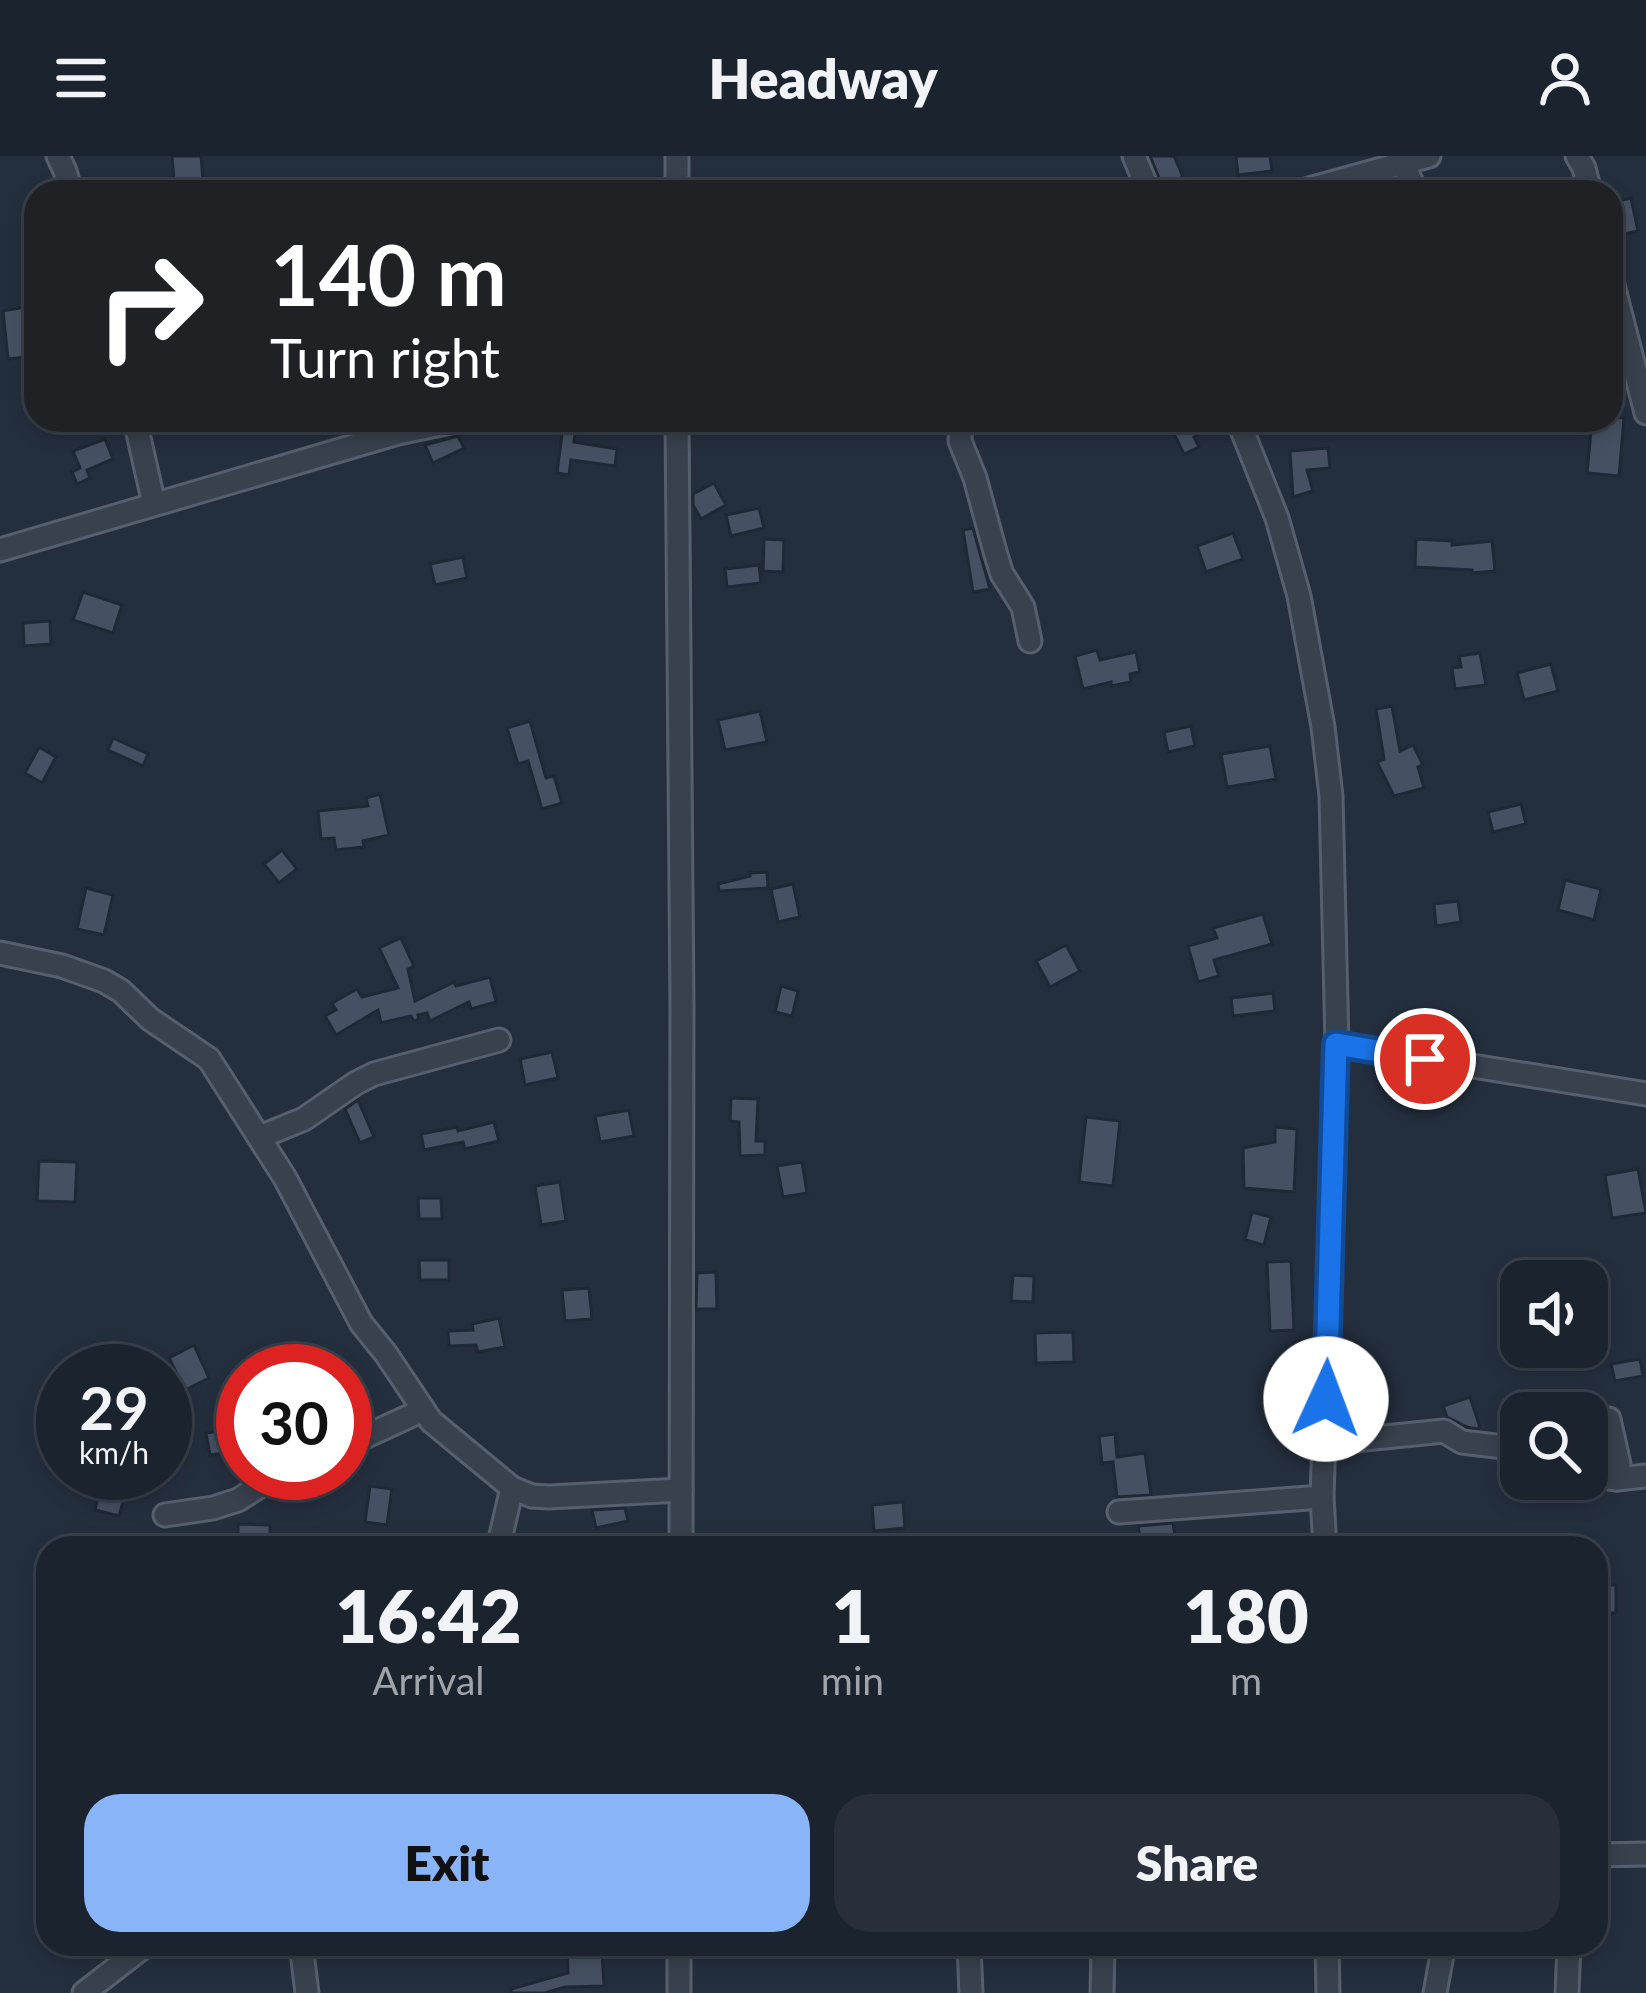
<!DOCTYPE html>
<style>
body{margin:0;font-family:Lato,sans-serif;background:#282f3a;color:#f1f3f6;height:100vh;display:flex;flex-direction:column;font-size:45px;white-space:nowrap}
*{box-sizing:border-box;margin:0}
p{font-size:39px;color:#a0a4aa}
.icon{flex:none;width:66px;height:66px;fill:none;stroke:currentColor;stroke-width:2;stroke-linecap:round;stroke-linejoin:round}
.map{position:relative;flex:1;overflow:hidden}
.details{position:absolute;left:36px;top:1380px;width:1572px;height:420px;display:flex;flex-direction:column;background:#1b232e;border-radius:36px;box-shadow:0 6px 18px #0003,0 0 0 3px #39404a}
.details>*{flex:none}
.banner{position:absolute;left:24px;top:24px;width:1599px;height:252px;border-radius:36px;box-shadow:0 6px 18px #0003,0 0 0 3px #39404a;background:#202124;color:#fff;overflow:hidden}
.fabs{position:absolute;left:1500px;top:1104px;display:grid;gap:24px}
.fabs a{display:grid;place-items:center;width:108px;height:108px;border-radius:24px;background:#1b232e;box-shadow:0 6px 18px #0003,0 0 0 3px #39404a;font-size:60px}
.speed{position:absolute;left:36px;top:1188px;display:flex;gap:24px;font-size:60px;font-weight:700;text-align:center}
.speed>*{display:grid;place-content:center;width:156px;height:156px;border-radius:50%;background:#1b232e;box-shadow:0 6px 18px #0003,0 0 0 3px #39404a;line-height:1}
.speed small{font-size:30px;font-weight:400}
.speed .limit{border:18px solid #d22;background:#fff;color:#111}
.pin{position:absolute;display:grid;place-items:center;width:102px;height:102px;color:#fff;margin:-51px;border:6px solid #fff;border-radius:50%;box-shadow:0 3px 12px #0007}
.me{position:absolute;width:132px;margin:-66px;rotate:2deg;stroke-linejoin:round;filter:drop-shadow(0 0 9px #0008)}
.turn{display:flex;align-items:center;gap:42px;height:252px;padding:0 48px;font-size:54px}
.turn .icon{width:156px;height:156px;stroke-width:2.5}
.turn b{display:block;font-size:84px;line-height:102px}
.eta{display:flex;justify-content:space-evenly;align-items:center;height:204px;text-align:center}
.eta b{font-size:72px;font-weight:800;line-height:84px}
.action{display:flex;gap:24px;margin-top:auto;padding:24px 48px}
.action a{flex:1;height:138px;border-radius:36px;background:#8ab4f8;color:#111;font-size:48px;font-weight:800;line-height:138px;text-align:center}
.action a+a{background:#282f3a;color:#f1f3f6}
header{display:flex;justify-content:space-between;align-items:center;height:156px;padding:0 48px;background:#1b232e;font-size:54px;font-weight:800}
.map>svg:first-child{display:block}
.building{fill:#455162;stroke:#1f2835;stroke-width:3}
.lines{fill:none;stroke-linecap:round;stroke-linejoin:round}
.minor-casing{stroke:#565f6c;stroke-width:27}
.minor{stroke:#38414e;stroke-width:21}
.route-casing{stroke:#114b97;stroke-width:30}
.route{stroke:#1a73e8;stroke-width:21}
</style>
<header><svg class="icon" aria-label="menu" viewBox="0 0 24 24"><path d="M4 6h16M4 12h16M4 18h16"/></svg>Headway<svg class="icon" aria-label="person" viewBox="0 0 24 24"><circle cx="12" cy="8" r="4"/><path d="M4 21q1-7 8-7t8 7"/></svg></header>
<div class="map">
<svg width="1646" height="1837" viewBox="0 0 1646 1837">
<rect width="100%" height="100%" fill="#242f3e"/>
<g class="building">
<path d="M172,0h29l3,36h-29z"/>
<path d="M1150,0h24l9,21 -21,8z"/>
<path d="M1236,0h34l2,15 -34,4z"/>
<path d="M1631,42l7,33 -27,6v-34z"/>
<path d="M36,149v18l-3,1 3,32 -28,3 -5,-48z"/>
<path d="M1611,261l13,1 -5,58 -32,-3 5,-53h19z"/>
<path d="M1197,264h26l-29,17 5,10 -15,7 -10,-20z"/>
<path d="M563,270l13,2 -2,14 43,7 -2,17 -44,-6 -2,15 -12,-2z"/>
<path d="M458,280l6,12 -31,15 -8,-18z"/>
<path d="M105,283l8,20 -26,11 3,8 -13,6 -5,-12 8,-4 -7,-17z"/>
<path d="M1328,292l2,20 -23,2 6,21 -20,6 -3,-46z"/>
<path d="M714,327l12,22 -25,14 -8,-14v-11z"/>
<path d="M759,352l5,20 -33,8 -5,-21z"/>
<path d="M973,372l17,61 -17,3 -10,-62z"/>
<path d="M1233,377l10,26 -37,13 -9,-26z"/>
<path d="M764,383l20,1 -1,32 -20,-1z"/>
<path d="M1416,383l36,2v4l40,-4 3,30 -23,2v-3l-57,-3z"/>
<path d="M463,401l4,21 -32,7 -5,-21z"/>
<path d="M759,409l2,18 -34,4 -2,-18z"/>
<path d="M83,436l39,13 -9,28 -40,-13z"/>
<path d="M50,465l1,23 -27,2 -1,-23z"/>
<path d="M1097,494l3,10 36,-8 4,20 -10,2 1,8 -20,4v-4l-28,7 -8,-33z"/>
<path d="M1480,497l6,32 -31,4 -3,-21 9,-1 -2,-11z"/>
<path d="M1551,508l7,27 -34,9 -7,-27z"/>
<path d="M1392,550l8,45 13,-6 10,20 -5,2 6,21 -30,8 -17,-34 7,-3 -8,-50z"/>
<path d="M760,555l7,31 -42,8 -7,-30z"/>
<path d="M530,565l16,57 8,-2 8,27 -20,6 -14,-48 -10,3 -11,-36z"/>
<path d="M1191,570l4,20 -27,6 -4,-20z"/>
<path d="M113,582l35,16 -5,12 -35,-16z"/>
<path d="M1270,590l6,33 -49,8 -6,-33z"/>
<path d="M39,591l17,10 -14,26 -17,-10z"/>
<path d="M380,638l9,41 -26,6 1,6 -28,3 -2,-12 -13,1 -3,-28 50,-5 -2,-8z"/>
<path d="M1521,648l5,20 -33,8 -5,-20z"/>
<path d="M282,694l15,19 -18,14 -15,-19z"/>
<path d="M767,716l1,16 -49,3 -1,-7 32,-8v-3z"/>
<path d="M1565,724l36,9 -7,31 -36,-10z"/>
<path d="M793,728l7,33 -22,5 -7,-33z"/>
<path d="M86,732l27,7 -9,40 -27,-6z"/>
<path d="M1458,745l3,21 -25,4 -2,-22z"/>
<path d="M1263,758l9,30 -58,16 5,16 -21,6 -10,-36 29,-8 -4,-10z"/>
<path d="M401,782l13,28 -6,3 7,32 39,-19 2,4 34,-9 6,25 -25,7 -2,-7 -39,19 -3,-8 -9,2 1,4 -5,2 -3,-5 -30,7 -3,-13 -42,25 -11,-19 11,-6 -4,-7 25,-14 5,8 36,-9 -19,-40z"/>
<path d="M1066,789l14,26 -30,16 -14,-26z"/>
<path d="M781,830l17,5 -6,25 -17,-4z"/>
<path d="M1273,837l2,18 -42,5 -2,-18z"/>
<path d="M552,896l6,26 -33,7 -5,-26z"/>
<path d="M731,942l27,1 -2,42h9v14l-25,1 -1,-34 -9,-1z"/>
<path d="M358,944l16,37 -14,6 -15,-34z"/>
<path d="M629,954l5,26 -34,6 -5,-26z"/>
<path d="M1086,961l34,4 -7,65 -34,-4z"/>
<path d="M494,966l5,19 -34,8 -2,-7 -39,8 -3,-16 36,-7 1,4z"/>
<path d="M1275,971l22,2 -3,63 -50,-4 -1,-40 32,-6z"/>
<path d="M39,1005l38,1 -2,40 -38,-1z"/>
<path d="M802,1006l5,31 -24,4 -6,-31z"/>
<path d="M1638,1013l8,44 -34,5 -7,-43z"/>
<path d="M560,1026l6,39 -25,4 -6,-39z"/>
<path d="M418,1042h23l1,21h-23z"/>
<path d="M1252,1056l19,5 -7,28 -19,-5z"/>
<path d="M419,1104h30v20h-29z"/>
<path d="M1291,1105l3,69 -24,1 -3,-69z"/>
<path d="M716,1116l1,37h-21l1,-36z"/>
<path d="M1013,1119l21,1 -1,26 -22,-1z"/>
<path d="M589,1132l3,31 -27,2 -3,-31z"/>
<path d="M499,1162l6,29 -27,5 -2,-7 -27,1 -1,-15 25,-1 -1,-6z"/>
<path d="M1073,1176l1,30 -38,1 -1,-30z"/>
<path d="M194,1189l15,33 -24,12 -16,-32z"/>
<path d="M1640,1203l3,17 -28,5 -4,-17z"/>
<path d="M1470,1241l10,30 -4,2 -9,-2 -20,-10 -4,-11z"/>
<path d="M234,1273l3,22 -27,4 -4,-22z"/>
<path d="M1115,1278l2,23 28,-4 6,42 -34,2 -4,-35 -11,1 -3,-27z"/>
<path d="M101,1326l26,6 -8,28 -24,-6z"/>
<path d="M370,1330l22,3 -5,36 -22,-3z"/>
<path d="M903,1346l2,26 -31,3 -2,-26z"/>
<path d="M625,1352l3,13 -32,7 -4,-18z"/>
<path d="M1173,1367l4,25h-35l-4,-22z"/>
<path d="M238,1368l32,1v23h-32z"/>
<rect x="1596" y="1429" width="20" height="28"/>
<path d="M602,1794l2,36 -39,1 -20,6h-34v-4l57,-16 -1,-22z"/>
</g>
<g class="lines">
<g class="minor-casing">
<g id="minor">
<path d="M58,0l7,15 6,21"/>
<path d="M1134,0l15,36"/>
<path d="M1577,0l7,12 6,24"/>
<path d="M1403,7l13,29"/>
<path d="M677,36v-36"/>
<path d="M1298,36l131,-36"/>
<path d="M1611,121l35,136"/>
<path d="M135,264l19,84"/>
<path d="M677,264l5,586 -1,542"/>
<path d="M961,264l-1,21 15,37 21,77 6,19 21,33 7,34"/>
<path d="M1238,264l39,98 22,78 24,131 8,69 6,248 -15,453 3,51"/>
<path d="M0,394l398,-117 62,-13"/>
<path d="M0,797l62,13 42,15 17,10 29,28 59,40 76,119 76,145 25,31 45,67 81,67 20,8 17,1 132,-7"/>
<path d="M1337,888l309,50"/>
<path d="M260,981l44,-18 52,-36 18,-9 125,-34"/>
<path d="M1609,1263l10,45 -2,15"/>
<path d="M1325,1287l119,-12 18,11 59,7"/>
<path d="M345,1290l78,-36"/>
<path d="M1587,1319l30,4 29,-3"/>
<path d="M1119,1356l203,-15"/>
<path d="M165,1359l48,-7 25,-8 42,-27"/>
<path d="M498,1392l14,-60"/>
<path d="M1596,1699l50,-1"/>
<path d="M301,1788l6,49"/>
<path d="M969,1788l2,49"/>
<path d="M1327,1788l1,49"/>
<path d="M84,1837l63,-49"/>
<path d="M679,1837v-49"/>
<path d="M1102,1837l1,-49"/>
<path d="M1435,1837l9,-49"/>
<path d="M1567,1837l2,-49"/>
</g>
</g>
<use href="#minor" class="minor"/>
</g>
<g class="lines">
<g class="route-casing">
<path id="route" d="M1326,1243l10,-355 89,15"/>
</g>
<use href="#route" class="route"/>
</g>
</svg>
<div class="fabs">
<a><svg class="icon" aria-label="sound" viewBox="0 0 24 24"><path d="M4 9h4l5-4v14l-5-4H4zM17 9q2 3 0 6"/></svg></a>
<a><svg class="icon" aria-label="search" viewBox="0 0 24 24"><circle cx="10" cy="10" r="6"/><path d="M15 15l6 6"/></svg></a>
</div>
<div class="speed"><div>29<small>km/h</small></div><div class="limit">30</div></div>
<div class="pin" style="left:1425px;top:903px;background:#d93025"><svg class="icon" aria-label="arrive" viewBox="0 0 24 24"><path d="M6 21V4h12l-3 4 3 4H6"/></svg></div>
<svg class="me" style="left:1326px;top:1243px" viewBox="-20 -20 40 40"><circle r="19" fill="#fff"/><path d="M0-13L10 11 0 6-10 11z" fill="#1a73e8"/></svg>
<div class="banner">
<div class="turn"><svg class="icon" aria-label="right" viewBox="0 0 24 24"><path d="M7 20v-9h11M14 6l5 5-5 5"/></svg><div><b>140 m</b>Turn right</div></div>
</div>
<section class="details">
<div class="eta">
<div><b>16:42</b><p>Arrival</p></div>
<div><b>1</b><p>min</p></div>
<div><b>180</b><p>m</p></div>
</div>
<div class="action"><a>Exit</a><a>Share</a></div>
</section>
</div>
